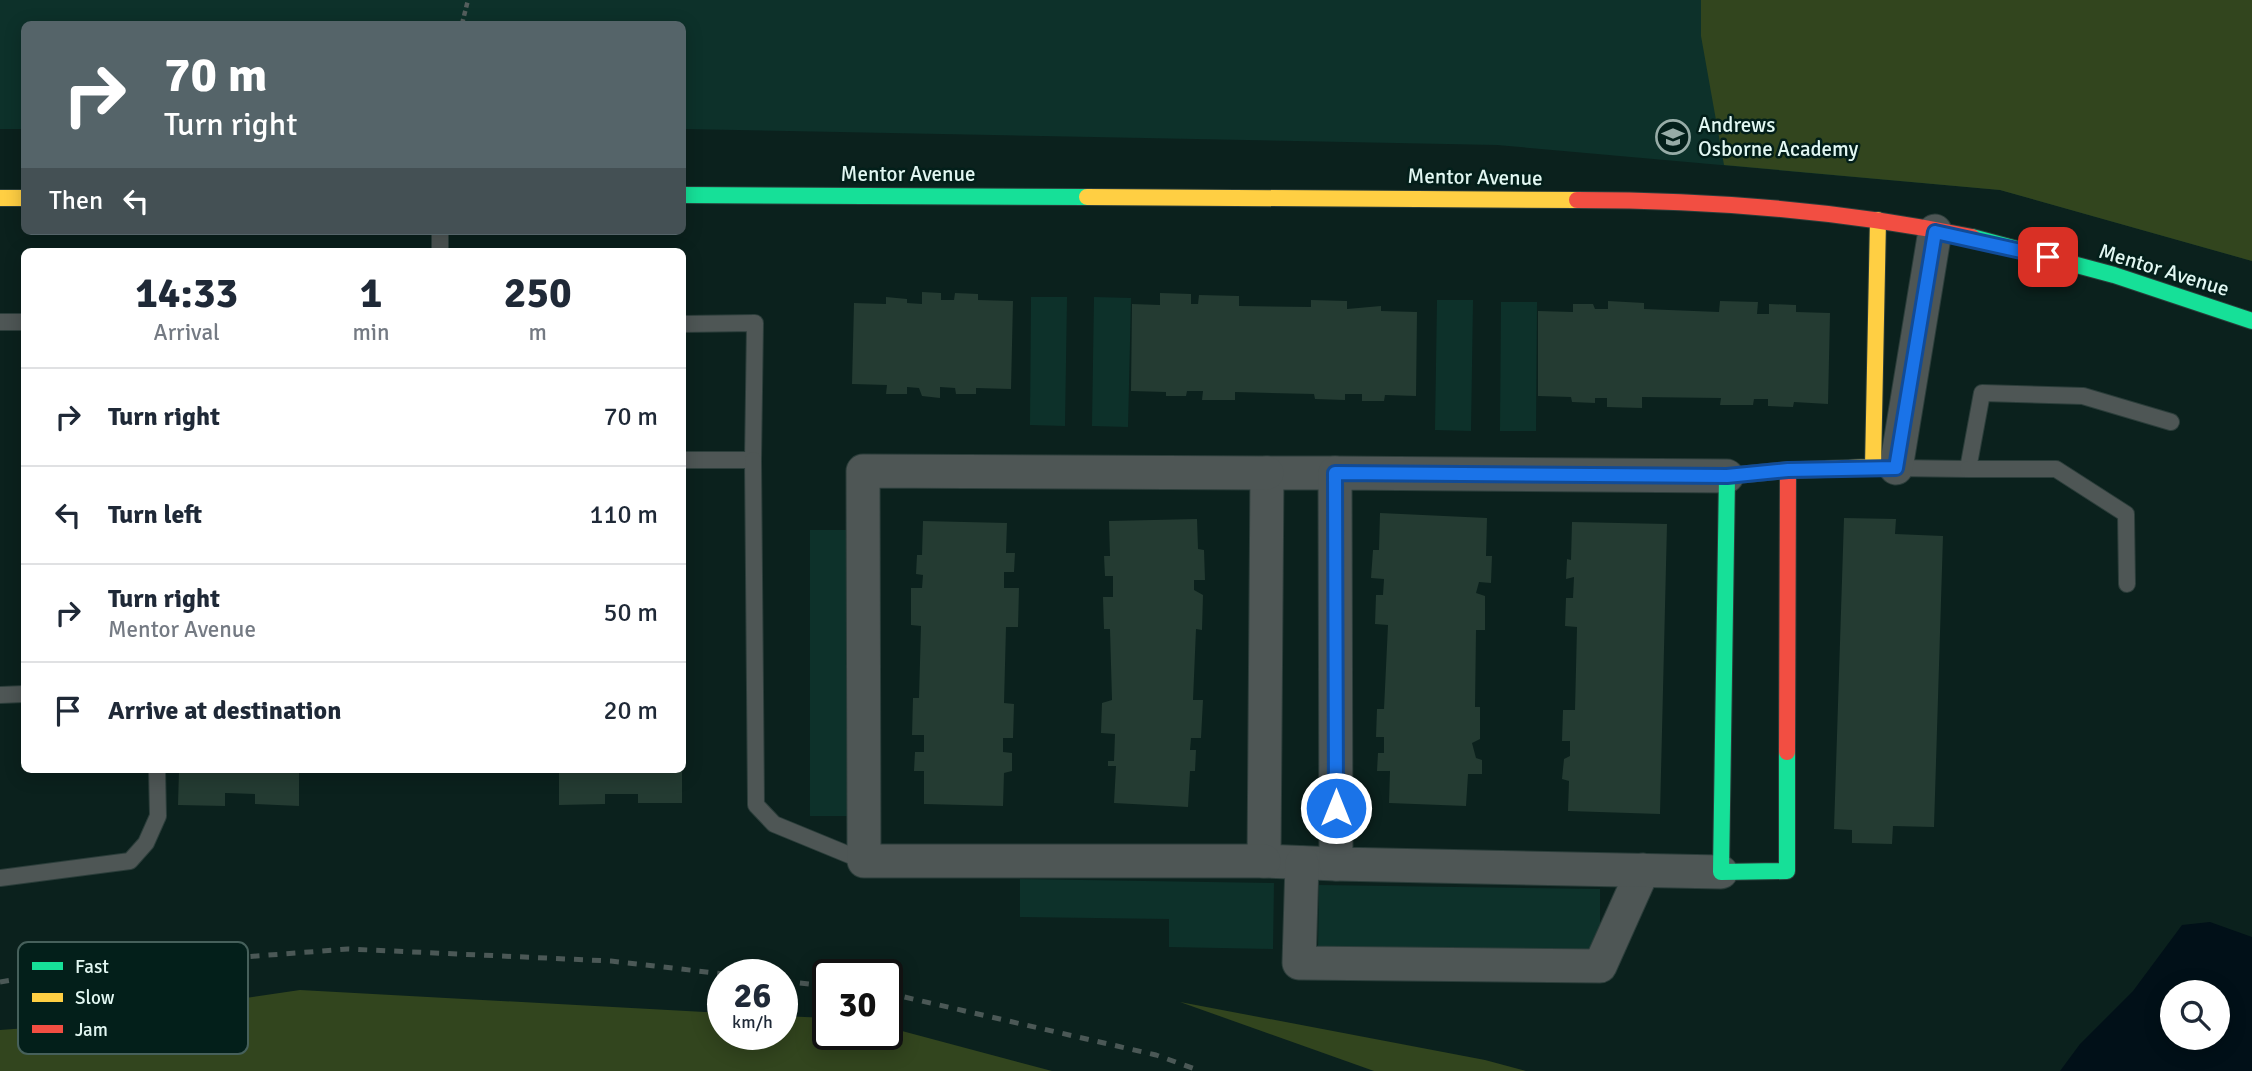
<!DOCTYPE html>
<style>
body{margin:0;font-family:Signika,sans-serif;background:#f2f2f3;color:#1f2937;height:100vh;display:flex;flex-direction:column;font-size:26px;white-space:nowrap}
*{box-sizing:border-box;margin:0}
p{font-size:23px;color:#747a83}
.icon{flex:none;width:38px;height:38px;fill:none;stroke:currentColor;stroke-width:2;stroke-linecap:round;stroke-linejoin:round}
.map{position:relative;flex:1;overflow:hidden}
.sheet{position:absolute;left:21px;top:248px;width:665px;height:525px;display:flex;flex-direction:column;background:#fff;border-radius:10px;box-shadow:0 4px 18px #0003}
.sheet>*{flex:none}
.hud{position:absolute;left:21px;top:21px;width:665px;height:214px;border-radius:10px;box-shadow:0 4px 18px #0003;background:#556469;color:#fff;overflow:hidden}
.fabs{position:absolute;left:2160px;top:980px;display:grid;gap:14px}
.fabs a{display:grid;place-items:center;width:70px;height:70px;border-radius:50%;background:#fff;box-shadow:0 4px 18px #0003;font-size:35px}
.speed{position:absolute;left:707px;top:959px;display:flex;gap:14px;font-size:35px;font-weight:700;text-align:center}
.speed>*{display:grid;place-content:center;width:91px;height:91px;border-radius:50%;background:#fff;box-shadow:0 4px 18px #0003;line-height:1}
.speed small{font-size:18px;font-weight:400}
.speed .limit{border:4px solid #111;border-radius:10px;background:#fff;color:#111}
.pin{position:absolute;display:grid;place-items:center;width:60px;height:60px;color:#fff;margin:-30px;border-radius:14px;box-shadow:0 4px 10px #0006}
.me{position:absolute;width:77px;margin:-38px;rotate:0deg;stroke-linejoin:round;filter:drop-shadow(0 0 5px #0008)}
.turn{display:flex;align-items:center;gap:24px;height:147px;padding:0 28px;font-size:32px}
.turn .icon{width:91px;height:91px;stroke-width:2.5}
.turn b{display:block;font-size:49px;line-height:60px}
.then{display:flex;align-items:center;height:66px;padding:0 28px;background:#0003;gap:14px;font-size:26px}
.eta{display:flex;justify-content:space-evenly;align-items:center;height:119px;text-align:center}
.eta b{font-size:42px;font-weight:800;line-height:49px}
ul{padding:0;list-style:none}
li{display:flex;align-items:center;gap:21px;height:98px;padding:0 28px;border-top:2px solid #e0e1e3}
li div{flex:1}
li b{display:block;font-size:26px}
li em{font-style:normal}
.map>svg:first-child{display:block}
.built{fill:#0d312a}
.green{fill:#32451e}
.water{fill:#011018;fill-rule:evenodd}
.building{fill:#243b32}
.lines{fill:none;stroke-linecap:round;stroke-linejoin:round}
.lane-casing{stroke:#2b3d3a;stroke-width:18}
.street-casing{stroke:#2b3d3a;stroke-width:35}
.fast-casing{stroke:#2b3d3a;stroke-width:18}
.slow-casing{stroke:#2b3d3a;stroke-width:18}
.jam-casing{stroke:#2b3d3a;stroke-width:18}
.path{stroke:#545e5d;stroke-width:4.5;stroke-dasharray:5 3.5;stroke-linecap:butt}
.lane{stroke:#4e5655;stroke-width:16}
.street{stroke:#4e5655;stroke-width:33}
.fast{stroke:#16e098;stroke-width:16}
.slow{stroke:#ffcf43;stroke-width:16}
.jam{stroke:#f24e42;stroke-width:16}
.rail{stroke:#4b5856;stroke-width:5;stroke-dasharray:9 9;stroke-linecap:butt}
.route-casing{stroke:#114b97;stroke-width:18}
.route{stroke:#1a73e8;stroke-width:12}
.labels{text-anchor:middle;stroke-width:5;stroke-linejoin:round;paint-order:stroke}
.poi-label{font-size:21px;fill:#e2f7f2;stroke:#031f1a;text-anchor:start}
.street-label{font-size:21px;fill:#e2f7f2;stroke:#031f1a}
.key{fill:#031f1a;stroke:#46605b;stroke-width:2}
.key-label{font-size:19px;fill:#e2f7f2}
</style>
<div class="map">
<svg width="2252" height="1071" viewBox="0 0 2252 1071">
<rect width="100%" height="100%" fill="#0b211d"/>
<g class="built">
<path d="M0,0h2252v261l-252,-71 -503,-45 -814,-16 -1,-105h-658v105h-24z"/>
<path d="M1031,297h36l-2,129 -35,-1z"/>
<path d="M1094,297l37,1 -3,129 -36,-1z"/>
<path d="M1437,300h36l-2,131 -36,-1z"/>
<path d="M1501,302h36l-1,129h-36z"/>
<rect x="810" y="530" width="37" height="286"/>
<path d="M1020,879l254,4 -1,66 -104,-2v-28l-149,-2z"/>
<path d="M1319,885l281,4v65l-282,-3z"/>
</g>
<g class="green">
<path d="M1701,0h551v261l-252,-71 -276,-25 -23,-129z"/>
<path d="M300,990l423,23v21h59v-18l46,2v16h59v-7l165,44h-1052v-41l55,-4z"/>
<path d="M1180,1002l305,58 41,11h-152z"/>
</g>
<path class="water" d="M2210,922l42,15v134h-192l20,-27 53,-53 49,-66zM2172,992h45v46h-45z"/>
<g class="building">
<path d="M922,292l19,1v7h13l1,-7 23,1v6l35,1 -2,88 -35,-1v6h-20l-1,-6 -15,-1v11l-18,-2 -3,-8 -12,-1v7h-21l1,-9 -35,-1 2,-81 32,1v-7l21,2v4l15,1z"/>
<path d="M1160,293l31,1v10h7l1,-9 40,1v10l72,1v-7l36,1v8l34,-3v5l36,1 -1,84 -31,-1 -1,6h-22v-7h-17v6l-30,-1 -1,-5 -79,-2v8h-33l1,-9h-16l-1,5h-20v-4l-35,-1 1,-87 28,1z"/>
<path d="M1608,301l36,2v6l75,3 1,-11 38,1 -1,12h12v-10l27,1v7l34,1 -2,91 -34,-2 -1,5 -25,-1v-7h-14l-1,6h-33l1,-7 -79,-1v11l-35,-1v-9h-12v5l-23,-1 -1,-5 -33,-1v-85l35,1v-8h20l2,5h13z"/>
<path d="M1380,513l107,5 -1,38h6l-1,27 -12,-1 -3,11 9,3v34h-9l-1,77h5v32l-8,4 4,15 6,2v14h-14l-2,32 -77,-3 1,-32h-13l1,-18h6v-16h-8l1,-28h7l4,-84 -13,-1 1,-29h7l1,-16 -13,-1 2,-28h6z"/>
<path d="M1844,518l52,1 -1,15 48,2 -9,291 -41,-1 -1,18 -40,-1v-13l-18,-1z"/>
<path d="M1197,519l1,30 6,1 1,30h-11v10l9,5 -1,35 -6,-1 -3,71h10l-2,38h-10l-1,12h6l-1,21h-5l-2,36 -74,-4 2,-37h-8v-5h6l1,-27 -14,-1 1,-30 10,-3 -2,-71h-6l-1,-32h10v-21h-8l-1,-20h6l-1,-35z"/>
<path d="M923,521l84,2 -1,30h9l-1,19h-10v16h15l-1,39h-12l-2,76 10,1 -1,34h-10v14l9,1v18l-8,2 -1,33 -79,-2v-33h-10l1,-19h9v-17h-12l1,-37h6l2,-72 -10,-1v-37h11l1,-13 -7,-1 1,-19h5z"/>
<path d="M1572,522l95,2 -7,290 -92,-3 1,-30 -7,-2 2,-20 6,-3v-15h-8l1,-31h12l2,-83 -12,-1 1,-28h7l1,-21 -8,2 1,-20 4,1z"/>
<path d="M179,770h120v36l-44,-2v-10l-30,-1v13l-47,-1z"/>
<path d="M559,770h123v33h-44v-9h-33v10l-46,1z"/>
</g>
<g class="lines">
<g class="lane-casing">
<g id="lane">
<path d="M440,231v21"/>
<path d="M0,322h24"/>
<path d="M682,324l73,-1 -2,137h-71"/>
<path d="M753,460l3,345 18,19 90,37"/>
<path d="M1893,468l75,1 14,-76 101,3 88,26"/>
<path d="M1968,469h88l70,45 1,70"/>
<path d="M0,695l24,-1"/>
<path d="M0,878l130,-17 16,-18 12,-27 -1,-46"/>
</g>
</g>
<g class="street-casing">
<g id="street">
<path d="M1896,468l39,-237"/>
<path d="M1335,473h-68l-3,388 72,3"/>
<path d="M1264,861h-400l-1,-390 404,2"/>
<path d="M1302,863l-3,100 301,3 43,-96"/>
<path d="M1721,872l-385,-8 -1,-391 392,3"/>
</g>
</g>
<g class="fast-casing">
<g id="fast">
<path d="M682,195l405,2"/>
<path d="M1972,237l142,38 138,46"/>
<path d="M1787,752v119l-66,1 6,-396 61,-6"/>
</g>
</g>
<g class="slow-casing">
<g id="slow">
<path d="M1087,197l490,3"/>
<path d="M0,198h24"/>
<path d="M1800,470l73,-3 5,-247"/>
</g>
</g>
<g class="jam-casing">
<g id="jam">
<path d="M1577,200c132,0 265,10 395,37"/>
<path d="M1787,752l1,-282h12"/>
</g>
</g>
<path class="path" d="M462,24l6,-24"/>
<use href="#lane" class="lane"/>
<use href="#street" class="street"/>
<use href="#fast" class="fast"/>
<use href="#slow" class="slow"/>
<use href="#jam" class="jam"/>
<g class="rail">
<path d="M782,981l46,5"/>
<path d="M0,982l74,-12 274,-21 263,12 122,14"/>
<path d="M887,993l269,62 45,16"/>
</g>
</g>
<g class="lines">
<g class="route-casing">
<path id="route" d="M1336,808l-1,-335 392,3 61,-6 108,-2 39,-236 113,25"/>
</g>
<use href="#route" class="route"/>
</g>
<defs>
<g id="school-ring" transform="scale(1.75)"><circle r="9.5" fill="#031f1a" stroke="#97aca7" stroke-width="1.5"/><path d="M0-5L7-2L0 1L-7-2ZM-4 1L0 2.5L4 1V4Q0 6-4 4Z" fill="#97aca7"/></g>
</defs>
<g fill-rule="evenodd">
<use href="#school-ring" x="1673" y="137"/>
</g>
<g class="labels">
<g class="poi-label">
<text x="1698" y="132">Andrews<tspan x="1698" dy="24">Osborne Academy</tspan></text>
</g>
<g class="street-label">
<text x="908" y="181">Mentor Avenue</text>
<text transform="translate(1475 177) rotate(1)" y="7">Mentor Avenue</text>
<text transform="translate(2164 270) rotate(17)" y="7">Mentor Avenue</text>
</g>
</g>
<rect x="18" y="942" width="230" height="112" rx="10" class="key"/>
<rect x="32" y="962" width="31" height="8" fill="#16e098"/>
<rect x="32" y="993" width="31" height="9" fill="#ffcf43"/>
<rect x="32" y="1025" width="31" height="8" fill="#f24e42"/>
<g class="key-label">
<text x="75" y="973">Fast</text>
<text x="75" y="1004">Slow</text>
<text x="75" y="1036">Jam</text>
</g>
</svg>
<div class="fabs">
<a><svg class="icon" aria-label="search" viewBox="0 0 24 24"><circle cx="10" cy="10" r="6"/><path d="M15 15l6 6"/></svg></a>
</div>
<div class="speed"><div>26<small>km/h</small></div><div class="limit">30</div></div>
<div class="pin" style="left:2048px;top:257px;background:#d93025"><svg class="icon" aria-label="arrive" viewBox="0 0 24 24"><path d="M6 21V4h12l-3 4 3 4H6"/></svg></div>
<svg class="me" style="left:1336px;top:808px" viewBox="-20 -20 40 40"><circle r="17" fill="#1a73e8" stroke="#fff" stroke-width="3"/><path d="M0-11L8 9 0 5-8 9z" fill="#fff"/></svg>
<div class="hud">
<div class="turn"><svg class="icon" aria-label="right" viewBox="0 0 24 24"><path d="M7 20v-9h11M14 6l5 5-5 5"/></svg><div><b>70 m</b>Turn right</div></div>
<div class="then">Then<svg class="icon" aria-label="left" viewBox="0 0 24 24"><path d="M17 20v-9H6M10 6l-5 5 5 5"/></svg></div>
</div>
<section class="sheet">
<div class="eta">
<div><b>14:33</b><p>Arrival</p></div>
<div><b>1</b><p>min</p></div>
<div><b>250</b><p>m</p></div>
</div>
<ul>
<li><svg class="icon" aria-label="right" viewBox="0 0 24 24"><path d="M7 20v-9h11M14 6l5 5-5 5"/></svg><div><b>Turn right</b></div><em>70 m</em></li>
<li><svg class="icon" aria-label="left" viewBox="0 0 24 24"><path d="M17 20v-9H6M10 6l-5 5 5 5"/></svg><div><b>Turn left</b></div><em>110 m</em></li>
<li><svg class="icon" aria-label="right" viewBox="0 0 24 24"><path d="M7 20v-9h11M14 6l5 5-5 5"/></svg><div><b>Turn right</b><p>Mentor Avenue</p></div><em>50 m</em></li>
<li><svg class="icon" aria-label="arrive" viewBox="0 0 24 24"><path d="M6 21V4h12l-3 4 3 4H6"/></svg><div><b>Arrive at destination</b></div><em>20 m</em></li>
</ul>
</section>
</div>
